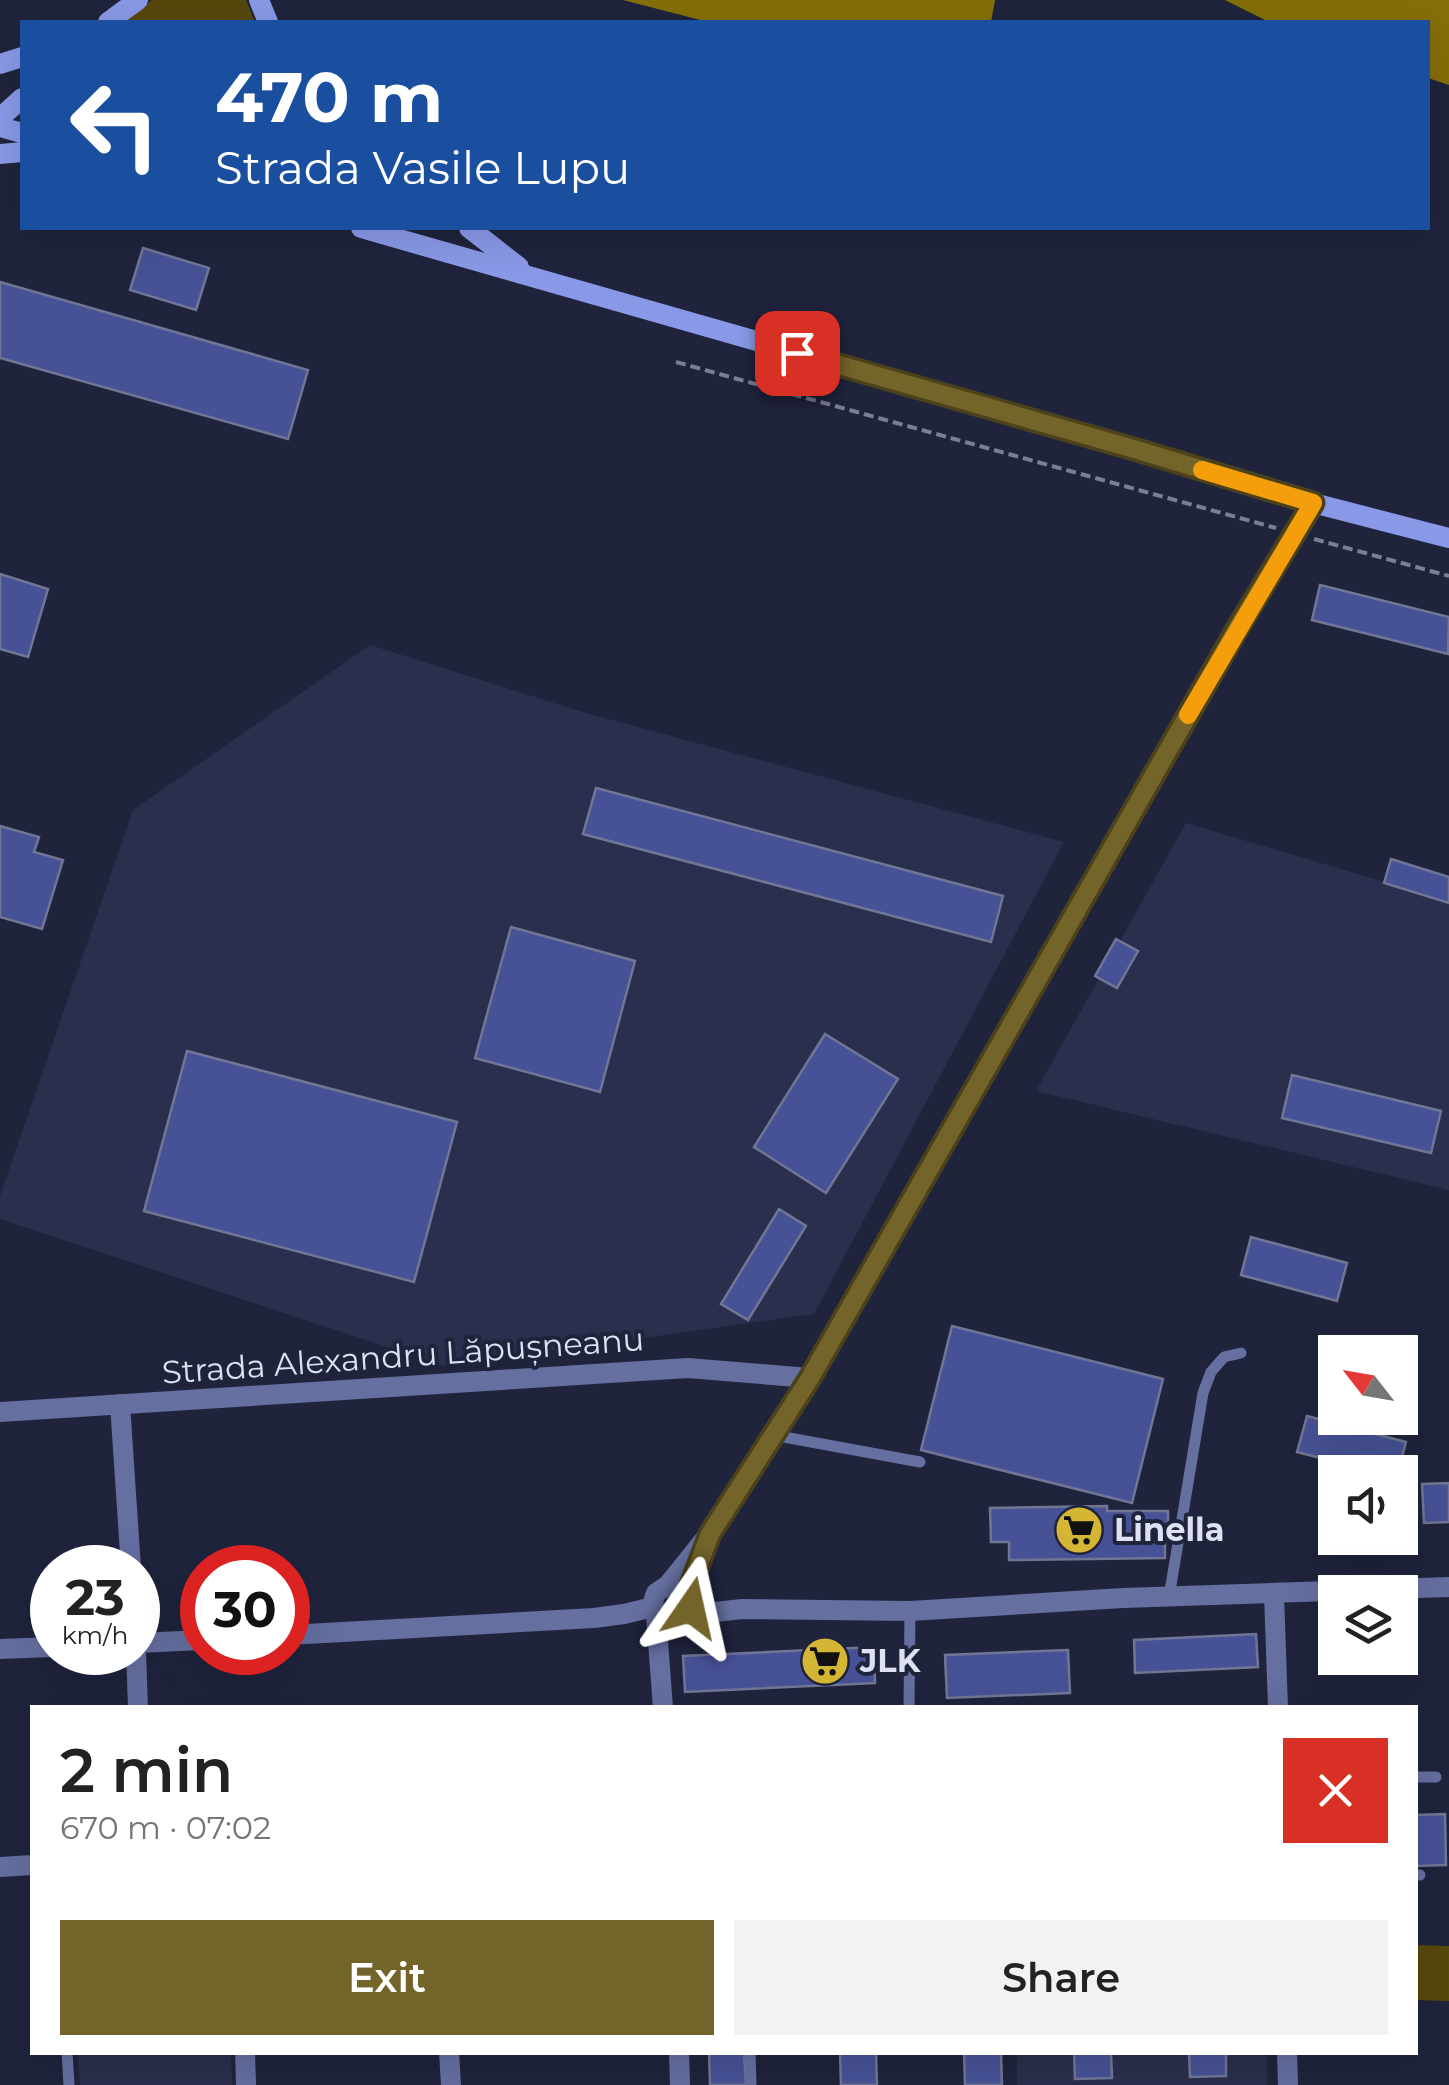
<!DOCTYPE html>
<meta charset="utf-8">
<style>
body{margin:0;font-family:Montserrat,sans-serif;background:#f2f2f2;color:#222;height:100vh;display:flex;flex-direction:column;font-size:38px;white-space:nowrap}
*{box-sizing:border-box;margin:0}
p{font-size:32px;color:#767676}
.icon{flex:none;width:55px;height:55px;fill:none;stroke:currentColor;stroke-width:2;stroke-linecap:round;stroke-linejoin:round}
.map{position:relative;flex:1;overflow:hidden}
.drawer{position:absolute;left:30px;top:1705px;width:1388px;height:350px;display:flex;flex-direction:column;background:#fff;border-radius:0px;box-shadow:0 10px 40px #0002}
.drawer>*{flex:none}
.hud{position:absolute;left:20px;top:20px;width:1410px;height:210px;border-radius:0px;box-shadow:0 10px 40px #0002;background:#1a4fa0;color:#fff;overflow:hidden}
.needle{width:65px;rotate:301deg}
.buttons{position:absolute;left:1318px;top:1335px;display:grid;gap:20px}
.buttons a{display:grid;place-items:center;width:100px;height:100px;border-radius:0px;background:#fff;box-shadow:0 10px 40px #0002;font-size:50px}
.speed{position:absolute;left:30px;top:1545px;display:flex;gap:20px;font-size:50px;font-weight:700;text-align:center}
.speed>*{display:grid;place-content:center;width:130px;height:130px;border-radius:50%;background:#fff;box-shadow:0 10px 40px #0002;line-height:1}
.speed small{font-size:25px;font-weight:400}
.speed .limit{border:15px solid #d22;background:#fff;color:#111}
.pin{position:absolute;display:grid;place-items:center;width:85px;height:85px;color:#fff;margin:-42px;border-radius:20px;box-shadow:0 5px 15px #0006}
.me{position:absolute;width:110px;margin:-55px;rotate:11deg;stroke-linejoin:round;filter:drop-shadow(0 0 8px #0008)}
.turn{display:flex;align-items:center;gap:35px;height:210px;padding:0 30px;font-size:45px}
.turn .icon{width:130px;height:130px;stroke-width:2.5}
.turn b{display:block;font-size:70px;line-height:85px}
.round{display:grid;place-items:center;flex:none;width:105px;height:105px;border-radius:0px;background:#f2f2f2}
.headline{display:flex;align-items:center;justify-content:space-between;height:170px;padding:0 30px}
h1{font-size:60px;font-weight:600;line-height:75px}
.button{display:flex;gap:20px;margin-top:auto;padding:20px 30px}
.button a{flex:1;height:115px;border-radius:0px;background:#73642a;color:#fff;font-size:40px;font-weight:600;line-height:115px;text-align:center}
.button a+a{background:#f2f2f2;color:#222}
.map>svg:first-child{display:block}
.built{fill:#2a2f4d}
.green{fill:#57480d}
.water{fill:#866f08}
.building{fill:#475296;stroke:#707694;stroke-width:2.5}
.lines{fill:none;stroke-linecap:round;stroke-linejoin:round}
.path{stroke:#7b7f95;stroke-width:4;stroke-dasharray:10 5;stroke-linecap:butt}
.lane{stroke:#656fa0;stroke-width:11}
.street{stroke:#656fa0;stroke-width:20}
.secondary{stroke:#8999e7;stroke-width:20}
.route-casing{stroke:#4b411b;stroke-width:25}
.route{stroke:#73642a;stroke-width:18}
.slow{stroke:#f59e0b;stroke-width:18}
.labels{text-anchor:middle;stroke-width:8;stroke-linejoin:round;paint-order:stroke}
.street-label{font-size:32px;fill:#dde1f2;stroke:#1f233c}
.poi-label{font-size:32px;font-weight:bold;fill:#dde1f2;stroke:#1f233c;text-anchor:start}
</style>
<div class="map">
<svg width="1449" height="2085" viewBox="0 0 1449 2085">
<rect width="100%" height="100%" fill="#1f233c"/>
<g class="built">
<path d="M370,645l216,68 478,129 -250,472 -370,52 -444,-147v-23l133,-386z"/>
<path d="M1186,823l263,78v289l-413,-99z"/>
<path d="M78,2053h153l1,32h-152z"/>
<rect x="1017" y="2053" width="250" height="32"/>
</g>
<g class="green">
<path d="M152,0h94l9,22h-132z"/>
<path d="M1415,1945l34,1v55l-34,-1z"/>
</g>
<g class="water">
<path d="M623,0h372l-4,22h-283z"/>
<path d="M1225,0h224v85l-21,-7v-56h-159z"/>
</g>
<g class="building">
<path d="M143,248l66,20 -13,42 -66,-20z"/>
<path d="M0,282l308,88 -20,69 -288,-81z"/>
<path d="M0,574l48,15 -20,68 -28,-8z"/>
<path d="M1320,585l129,32 -1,37 -136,-34z"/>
<path d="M596,788l407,108 -12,46 -408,-108z"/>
<path d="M0,826l39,11 -5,15 29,8 -21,69 -42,-12z"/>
<path d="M1391,859l58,18v26l-65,-20z"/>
<path d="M511,927l124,34 -35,131 -125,-34z"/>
<path d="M1116,939l22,12 -21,37 -22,-12z"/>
<path d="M825,1034l73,45 -72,114 -72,-46z"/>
<path d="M187,1051l270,71 -43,160 -270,-71z"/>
<path d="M1292,1075l149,36 -10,42 -149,-35z"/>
<path d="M779,1209l27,17 -58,94 -27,-16z"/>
<path d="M1251,1237l96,26 -10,38 -96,-26z"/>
<path d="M952,1326l211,53 -31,124 -211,-53z"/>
<path d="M1307,1416l99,26 -8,30h-22l-79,-20z"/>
<path d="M1449,1483v39l-25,1 -2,-39z"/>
<path d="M1107,1506v5h61v29h-3v18l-156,2v-18h-18l-1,-34z"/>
<path d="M1256,1634l2,33 -123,6 -1,-33z"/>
<path d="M874,1647l1,36 -190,9 -2,-36z"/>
<path d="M1068,1650l2,43 -123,5 -2,-43z"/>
<path d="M1445,1814l1,51 -31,1v-51z"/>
<path d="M709,2052h35l2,33h-36z"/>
<path d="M840,2052h36l1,33h-36z"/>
<path d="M964,2052h37l1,33h-37z"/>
<path d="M1074,2052h37l1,26 -37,1z"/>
<path d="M1189,2052h37v24l-36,1z"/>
</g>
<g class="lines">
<g class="path">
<path d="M676,362l600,166"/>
<path d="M1314,539l135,37"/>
</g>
<g class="lane">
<path d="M773,1435l147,27"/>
<path d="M1169,1597l34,-204 8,-21 13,-15 17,-4"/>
<path d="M909,1708l1,-97"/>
<path d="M1415,1777h21"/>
<path d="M1415,1875h5"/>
<path d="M67,2052l2,33"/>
<path d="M750,2052l1,33"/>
</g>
<g class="street">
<path d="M120,1404l11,164"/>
<path d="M0,1412l688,-44 121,10"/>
<path d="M668,1585l15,3 8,12 -3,15 -13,8c-18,0 -26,-14 -19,-30l12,-8 53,-66 88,-141 431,-754 73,-121"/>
<path d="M1274,1594l4,114"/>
<path d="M656,1615l7,93"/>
<path d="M688,1615l54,-6 168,2 213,-13 326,-11"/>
<path d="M288,1635l306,-17 30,-4 29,-7"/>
<path d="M138,1643l64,-3"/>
<path d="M0,1649l52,-2"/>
<path d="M136,1652l2,56"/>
<path d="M0,1867l32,-2"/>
<path d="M245,2052l1,33"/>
<path d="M449,2052l2,33"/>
<path d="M679,2052l1,33"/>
<path d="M1287,2052l1,33"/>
</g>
<g class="secondary">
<path d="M259,0l9,22"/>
<path d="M108,22l30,-22"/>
<path d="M0,64l22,-7"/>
<path d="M0,118l22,-20"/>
<path d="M0,127l22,6"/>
<path d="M0,154l22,-2"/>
<path d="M361,228l773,221 179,54 136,35"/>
<path d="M469,228l50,39"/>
</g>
</g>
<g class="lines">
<g class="route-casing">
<path id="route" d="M691,1608l-3,-15 22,-59 100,-156 430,-754 73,-121 -179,-54 -337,-96"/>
</g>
<use href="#route" class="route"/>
<path class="slow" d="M1188,715l125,-212 -111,-33"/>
</g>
<defs>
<g id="supermarket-disc" transform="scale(2.5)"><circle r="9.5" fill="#d5b534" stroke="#1f233c"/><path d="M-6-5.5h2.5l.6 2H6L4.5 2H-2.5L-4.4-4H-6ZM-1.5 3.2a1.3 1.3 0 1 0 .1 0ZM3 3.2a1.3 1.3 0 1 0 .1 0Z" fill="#111"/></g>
</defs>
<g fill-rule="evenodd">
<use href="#supermarket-disc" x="1079" y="1530"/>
<use href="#supermarket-disc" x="825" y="1661"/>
</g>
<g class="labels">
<g class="street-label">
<text transform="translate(403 1356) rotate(-4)" y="11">Strada Alexandru Lăpușneanu</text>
</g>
<g class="poi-label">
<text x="1114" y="1541">Linella</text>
<text x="860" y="1672">JLK</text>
</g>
</g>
</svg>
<div class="buttons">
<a><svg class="needle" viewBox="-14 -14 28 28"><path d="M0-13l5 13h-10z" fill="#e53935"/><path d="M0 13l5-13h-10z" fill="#767676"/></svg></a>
<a><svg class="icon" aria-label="sound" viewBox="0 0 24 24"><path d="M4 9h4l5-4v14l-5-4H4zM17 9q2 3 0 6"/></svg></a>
<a><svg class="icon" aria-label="layers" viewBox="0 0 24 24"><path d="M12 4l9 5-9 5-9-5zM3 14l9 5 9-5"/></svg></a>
</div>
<div class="speed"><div>23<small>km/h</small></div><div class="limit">30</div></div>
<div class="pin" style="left:797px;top:353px;background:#d93025"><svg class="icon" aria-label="arrive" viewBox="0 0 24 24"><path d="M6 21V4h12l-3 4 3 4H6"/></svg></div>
<svg class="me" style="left:691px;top:1608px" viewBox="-20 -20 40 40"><path d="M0-17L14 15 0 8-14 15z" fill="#73642a" stroke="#fff" stroke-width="4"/></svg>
<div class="hud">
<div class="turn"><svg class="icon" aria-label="left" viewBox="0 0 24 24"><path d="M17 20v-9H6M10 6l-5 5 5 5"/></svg><div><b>470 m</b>Strada Vasile Lupu</div></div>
</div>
<section class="drawer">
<div class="headline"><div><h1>2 min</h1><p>670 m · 07:02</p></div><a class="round" style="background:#d93025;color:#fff"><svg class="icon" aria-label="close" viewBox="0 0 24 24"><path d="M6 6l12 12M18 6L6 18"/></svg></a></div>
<div class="button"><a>Exit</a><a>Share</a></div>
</section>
</div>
